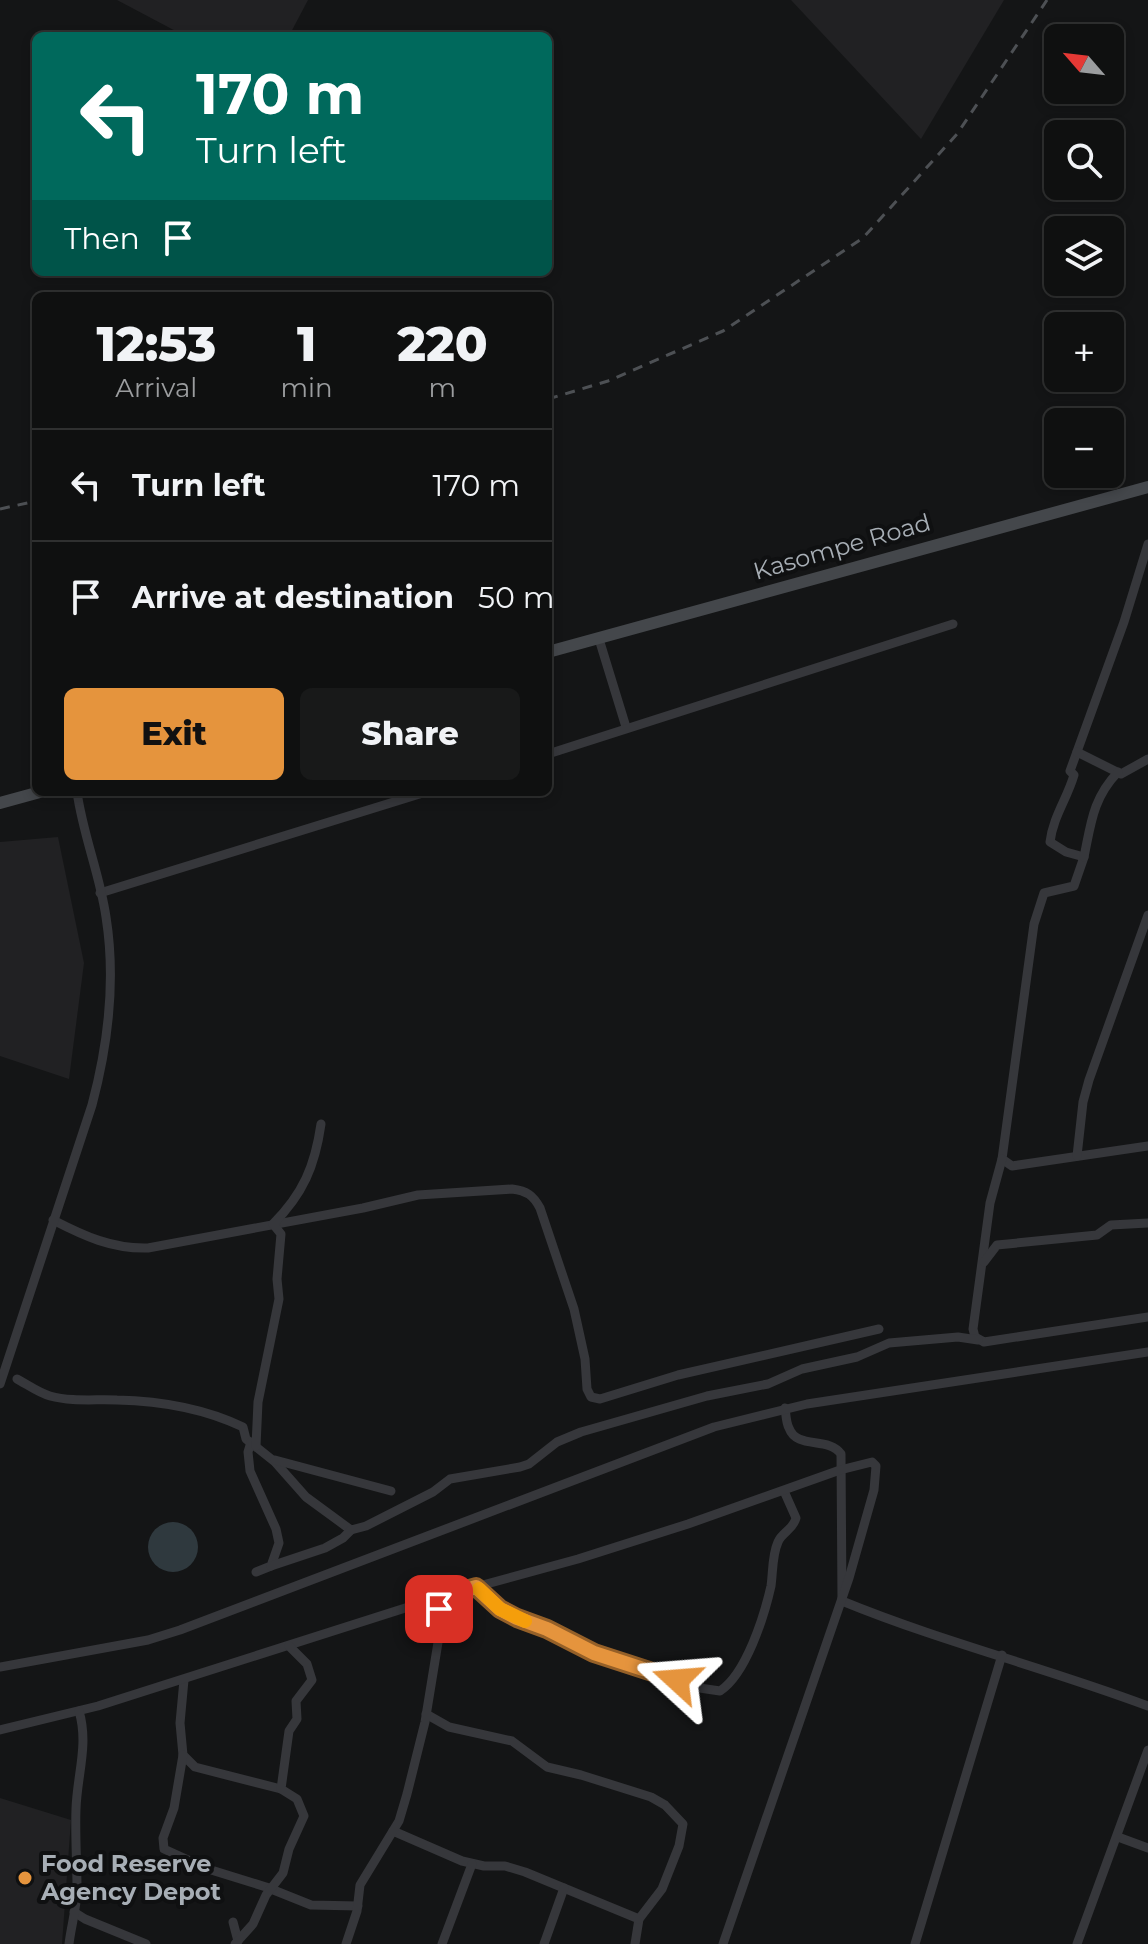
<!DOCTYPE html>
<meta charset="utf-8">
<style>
body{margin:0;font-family:Montserrat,sans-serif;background:#181919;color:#f1f3f6;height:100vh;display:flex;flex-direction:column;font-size:30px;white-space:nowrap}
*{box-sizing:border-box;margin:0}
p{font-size:26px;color:#9b9d9f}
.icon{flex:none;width:44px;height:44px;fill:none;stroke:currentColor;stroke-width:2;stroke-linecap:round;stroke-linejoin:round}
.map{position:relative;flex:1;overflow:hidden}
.sheet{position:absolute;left:32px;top:292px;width:520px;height:504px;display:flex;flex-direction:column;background:#0f1010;border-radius:12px;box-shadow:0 4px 12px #0003,0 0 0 2px #2f3030}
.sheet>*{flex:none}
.top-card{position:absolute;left:32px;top:32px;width:520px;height:244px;border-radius:12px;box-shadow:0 4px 12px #0003,0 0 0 2px #2f3030;background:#00695c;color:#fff;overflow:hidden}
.needle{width:52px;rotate:298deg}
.controls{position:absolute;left:1044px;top:24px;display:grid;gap:16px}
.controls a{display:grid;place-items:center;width:80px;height:80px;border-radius:12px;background:#0f1010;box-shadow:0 4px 12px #0003,0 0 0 2px #2f3030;font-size:40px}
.pin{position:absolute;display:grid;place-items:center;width:68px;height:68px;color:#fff;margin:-34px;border-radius:16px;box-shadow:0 4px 12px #0006}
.me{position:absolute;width:88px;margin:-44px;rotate:289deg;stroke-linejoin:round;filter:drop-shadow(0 0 6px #0008)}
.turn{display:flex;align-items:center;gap:28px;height:168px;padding:0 32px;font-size:36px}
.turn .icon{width:104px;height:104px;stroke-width:2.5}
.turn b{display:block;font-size:56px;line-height:68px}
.then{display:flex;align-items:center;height:76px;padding:0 32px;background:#0003;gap:16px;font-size:30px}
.eta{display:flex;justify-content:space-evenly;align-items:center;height:136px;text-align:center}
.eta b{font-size:48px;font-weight:800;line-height:56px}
.button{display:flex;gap:16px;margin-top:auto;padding:16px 32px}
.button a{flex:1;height:92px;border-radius:12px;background:#e5943d;color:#111;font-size:32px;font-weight:800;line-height:92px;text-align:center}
.button a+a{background:#181919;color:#f1f3f6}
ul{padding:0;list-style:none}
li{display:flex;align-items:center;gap:24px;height:112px;padding:0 32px;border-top:2px solid #2f3030}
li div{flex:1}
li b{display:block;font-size:30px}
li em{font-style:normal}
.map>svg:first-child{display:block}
.built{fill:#212123}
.water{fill:#2f393e}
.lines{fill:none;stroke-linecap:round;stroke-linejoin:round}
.street{stroke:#36373b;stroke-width:9}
.secondary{stroke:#44474b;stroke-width:12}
.rail{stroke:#4d5054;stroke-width:3;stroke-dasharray:10 8;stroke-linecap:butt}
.route-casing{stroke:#956028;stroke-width:20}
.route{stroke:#e5943d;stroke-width:14}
.slow{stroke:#f59e0b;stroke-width:14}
.poi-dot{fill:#e5943d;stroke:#0f1011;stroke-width:3}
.labels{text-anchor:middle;stroke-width:8;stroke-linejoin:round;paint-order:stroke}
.street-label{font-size:24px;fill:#a7aeb5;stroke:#0f1011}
.poi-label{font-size:24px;font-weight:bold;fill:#a7aeb5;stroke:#0f1011;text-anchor:start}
</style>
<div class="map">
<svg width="1148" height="1944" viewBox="0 0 1148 1944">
<rect width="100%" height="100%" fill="#141516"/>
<g class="built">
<path d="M117,0h191l-19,36h-104z"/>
<path d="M791,0h213l-83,139z"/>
<path d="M58,837l26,126 -15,116 -69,-23v-214z"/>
<path d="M0,1798l71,22 -9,124h-62z"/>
</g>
<circle class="water" cx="173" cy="1547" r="25"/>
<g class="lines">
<g class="street">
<path d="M1148,544l-24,78 -54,149 4,4c-7,24 -21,42 -24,67l16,10 18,5 -10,29 -30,7 -10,31 -32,235 10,7 136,-20"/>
<path d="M599,639l27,88"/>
<path d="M1077,752l44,22 27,-15"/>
<path d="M548,754l405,-130"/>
<path d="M1084,857c7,-34 9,-59 34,-85"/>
<path d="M100,893l326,-101"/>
<path d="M1077,1156l6,-54 6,-22 59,-165"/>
<path d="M1002,1159l-12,44 -17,126 2,8 9,5 164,-25"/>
<path d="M53,1220c31,16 59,29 95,28l215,-40 55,-13 94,-6c15,2 21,6 28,19l34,101 11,50 2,30 4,8 9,2 78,-24 201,-46"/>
<path d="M984,1262l13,-17 100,-10 14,-10 37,-2"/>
<path d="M17,1379c11,6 22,14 33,17 22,6 45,3 67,4 45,1 86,8 126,27l3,12 29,23 31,35 45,33"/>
<path d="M0,1384l92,-279c16,-60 24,-125 14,-188 -6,-42 -23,-82 -29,-125"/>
<path d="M785,1408c1,6 1,15 4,20 8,22 39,8 52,26l1,147c100,41 205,67 306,105"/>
<path d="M251,1442l-3,10 2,19 26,58 3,14 -8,23 -15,6"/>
<path d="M256,1446l2,-44 21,-103 -2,-20 4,-45 -8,-10c30,-30 42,-58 48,-100"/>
<path d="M275,1460l116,31"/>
<path d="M271,1566l54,-18 18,-10 8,-8 15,-4 67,-34 17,-13 70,-12 9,-3 28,-22 24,-10 126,-36 61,-12 34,-15 55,-12 32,-14 69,-6 20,3"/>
<path d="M476,1587l24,22 94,44 99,34 27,4c26,-17 44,-74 51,-105 2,-14 1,-31 7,-44 4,-10 15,-12 18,-24l-12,-27"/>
<path d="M0,1667l148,-27 32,-10 534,-203 93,-23 341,-52"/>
<path d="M184,1680l-4,43 3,32 12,12 86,22"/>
<path d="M426,1714l23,13 63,14 35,26 34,8 70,22 14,8 18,19 -4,22 -17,43 -23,30 -4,25"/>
<path d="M0,1730l98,-24 348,-111 132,-36 110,-35 152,-54 32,-8 4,4 -2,24 -25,88 -126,366"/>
<path d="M183,1755l-9,53 -11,30 1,11 44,20 58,18 45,18 47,1"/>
<path d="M393,1831l69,30 22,5h21l20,6 114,47"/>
<path d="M1118,1837l30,11"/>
<path d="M74,1912l11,7 61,25"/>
<path d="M233,1922l5,19"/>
<path d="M69,1944c2,-18 8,-37 8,-55 0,-27 -2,-54 -1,-80 1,-34 13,-64 3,-98"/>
<path d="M235,1944l18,-20 13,-29 17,-22 6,-24 15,-33 -7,-17 -16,-10 8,-58 8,-12 -1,-18 16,-21 -5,-16 -18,-18"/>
<path d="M346,1944l11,-33 3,-26 39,-64 8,-27 18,-72 17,-104 -3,-9 -8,-9"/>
<path d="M442,1944l30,-80"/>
<path d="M544,1944l20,-56"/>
<path d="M915,1944l87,-289"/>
<path d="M1077,1944l71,-194"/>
</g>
<g class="secondary">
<path d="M548,652l600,-165"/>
<path d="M0,803l40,-11"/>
</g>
<g class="rail">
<path d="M548,399l60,-18 115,-50 140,-93 94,-104 90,-134"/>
<path d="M0,509l36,-8"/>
</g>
</g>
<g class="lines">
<g class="route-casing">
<path id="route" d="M439,1609l-8,-9 45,-13 24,22 17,9 30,11 47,24 83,27"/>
</g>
<use href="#route" class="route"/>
<path class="slow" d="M479,1589l21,20 25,12"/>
</g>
<circle class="poi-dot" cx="25" cy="1878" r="8"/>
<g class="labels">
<g class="street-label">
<text transform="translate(842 547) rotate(-16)" y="8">Kasompe Road</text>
</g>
<g class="poi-label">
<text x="41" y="1872">Food Reserve<tspan x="41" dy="28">Agency Depot</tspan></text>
</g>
</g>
</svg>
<div class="controls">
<a><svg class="needle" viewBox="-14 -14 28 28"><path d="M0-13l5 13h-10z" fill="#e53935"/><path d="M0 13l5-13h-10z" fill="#9b9d9f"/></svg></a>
<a><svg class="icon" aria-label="search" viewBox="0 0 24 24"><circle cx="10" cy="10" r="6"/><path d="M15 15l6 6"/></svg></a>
<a><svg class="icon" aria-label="layers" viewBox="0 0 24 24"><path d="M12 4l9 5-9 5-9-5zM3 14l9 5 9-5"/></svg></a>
<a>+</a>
<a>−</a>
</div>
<div class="pin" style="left:439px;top:1609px;background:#d93025"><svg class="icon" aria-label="arrive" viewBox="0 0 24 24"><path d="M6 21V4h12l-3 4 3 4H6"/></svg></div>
<svg class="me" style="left:677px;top:1680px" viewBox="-20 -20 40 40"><path d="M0-17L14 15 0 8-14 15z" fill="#e5943d" stroke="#fff" stroke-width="4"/></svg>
<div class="top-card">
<div class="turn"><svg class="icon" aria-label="left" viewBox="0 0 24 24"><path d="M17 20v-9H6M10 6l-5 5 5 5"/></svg><div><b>170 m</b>Turn left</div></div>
<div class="then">Then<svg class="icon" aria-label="arrive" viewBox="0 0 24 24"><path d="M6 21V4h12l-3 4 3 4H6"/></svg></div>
</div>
<section class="sheet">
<div class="eta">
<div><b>12:53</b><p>Arrival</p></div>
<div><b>1</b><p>min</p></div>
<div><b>220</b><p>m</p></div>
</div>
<ul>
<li><svg class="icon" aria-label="left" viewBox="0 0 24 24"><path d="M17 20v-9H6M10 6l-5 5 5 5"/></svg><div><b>Turn left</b></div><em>170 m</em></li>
<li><svg class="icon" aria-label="arrive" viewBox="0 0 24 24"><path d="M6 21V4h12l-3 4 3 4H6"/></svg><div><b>Arrive at destination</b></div><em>50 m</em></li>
</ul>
<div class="button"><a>Exit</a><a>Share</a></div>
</section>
</div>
